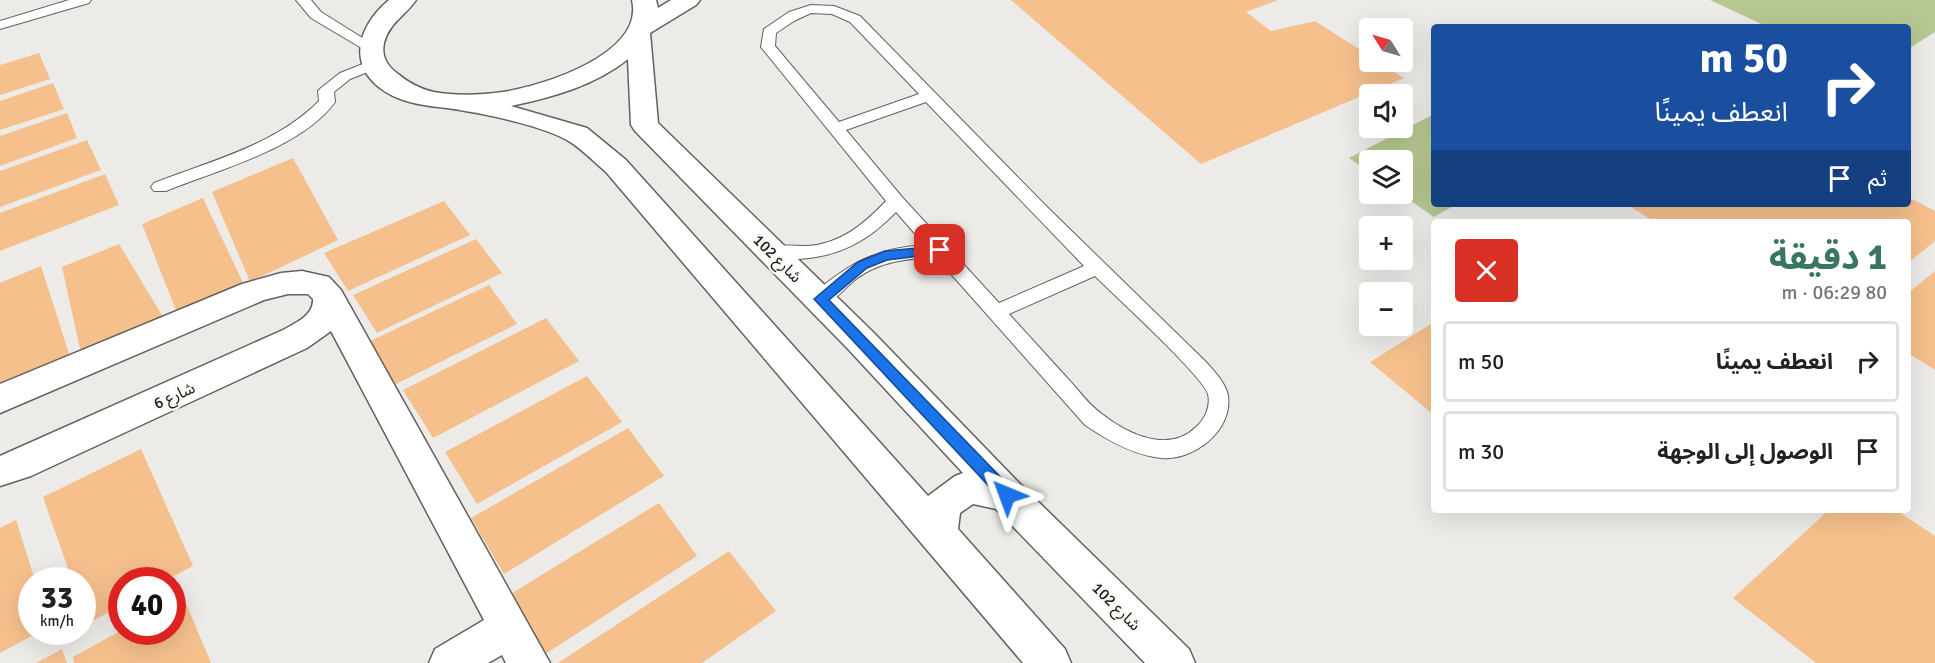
<!DOCTYPE html>
<html lang="ar">
<meta charset="utf-8">
<style>
body{margin:0;font-family:Signika,"Noto Sans Arabic",sans-serif;background:#f6f6f6;color:#222;direction:rtl;height:100vh;display:flex;flex-direction:column;font-size:22px;white-space:nowrap}
*{box-sizing:border-box;margin:0}
p{font-size:20px;color:#767676}
.icon{flex:none;width:33px;height:33px;fill:none;stroke:currentColor;stroke-width:2;stroke-linecap:round;stroke-linejoin:round}
.map{position:relative;flex:1;overflow:hidden;direction:ltr}
.details{position:absolute;left:1431px;top:219px;width:480px;height:294px;display:flex;flex-direction:column;background:#fff;border-radius:6px;box-shadow:0 6px 24px #0002;direction:rtl}
.details>*{flex:none}
.guide{position:absolute;left:1431px;top:24px;width:480px;height:183px;border-radius:6px;box-shadow:0 6px 24px #0002;direction:rtl;background:#1a4fa0;color:#fff;overflow:hidden}
.needle{width:39px;rotate:307deg}
.controls{position:absolute;left:1359px;top:18px;display:grid;gap:12px}
.controls a{display:grid;place-items:center;width:54px;height:54px;border-radius:6px;background:#fff;box-shadow:0 6px 24px #0002;font-size:30px}
.speed{position:absolute;left:18px;top:567px;display:flex;gap:12px;font-size:30px;font-weight:700;text-align:center}
.speed>*{display:grid;place-content:center;width:78px;height:78px;border-radius:50%;background:#fff;box-shadow:0 6px 24px #0002;line-height:1}
.speed small{font-size:15px;font-weight:400}
.speed .limit{border:9px solid #d22;background:#fff;color:#111}
.pin{position:absolute;display:grid;place-items:center;width:51px;height:51px;color:#fff;margin:-26px;border-radius:12px;box-shadow:0 3px 9px #0006}
.me{position:absolute;width:66px;margin:-33px;rotate:316deg;stroke-linejoin:round;filter:drop-shadow(0 0 4px #0008)}
.turn{display:flex;align-items:center;gap:21px;height:126px;padding:0 24px;font-size:27px}
.turn .icon{width:78px;height:78px;stroke-width:2.5}
.turn b{display:block;font-size:42px;line-height:51px}
.then{display:flex;align-items:center;height:57px;padding:0 24px;background:#0003;gap:12px;font-size:22px}
.round{display:grid;place-items:center;flex:none;width:63px;height:63px;border-radius:6px;background:#f6f6f6}
.overview{display:flex;align-items:center;justify-content:space-between;height:102px;padding:0 24px}
h1{font-size:36px;font-weight:700;line-height:45px;color:#397661}
ul{padding:0;list-style:none}
li{display:flex;align-items:center;gap:18px;height:81px;margin:0 12px 9px;padding:0 12px;border:3px solid #e0e0e0;border-radius:6px}
li div{flex:1}
li b{display:block;font-size:22px}
li em{font-style:normal}
.map>svg:first-child{display:block}
.green{fill:#b6c791}
.building{fill:#f6c08d}
.lines{fill:none;stroke-linecap:round;stroke-linejoin:round}
.lane-casing{stroke:#63615f;stroke-width:2}
.street-casing{stroke:#63615f;stroke-width:3}
.secondary-casing{stroke:#63615f;stroke-width:3}
.lane{fill:#fff;fill-rule:evenodd}
.street{fill:#fff;fill-rule:evenodd}
.secondary{fill:#fff;fill-rule:evenodd}
.route{fill:#1a73e8;stroke:#114b97;stroke-width:1.5}
.labels{text-anchor:middle;stroke-width:5;stroke-linejoin:round;paint-order:stroke}
.street-label{font-size:16px;fill:#191817;stroke:#faf8f5}
</style>
<div class="map">
<svg width="1935" height="663" viewBox="0 0 1935 663">
<rect width="100%" height="100%" fill="#ecebe8"/>
<g class="green">
<path d="M1710,0h225v32l-27,17v-22h-140z"/>
<path d="M1434,114v90h23l-23,13 -33,-23 1,-34h-32l-1,12 -20,-14z"/>
</g>
<g class="building">
<path d="M1011,0h267l-32,12 25,19 44,-10 55,35v6h8l26,16 -203,86z"/>
<path d="M39,53l11,26 -50,16v-30z"/>
<path d="M53,83l11,26 -64,21v-29z"/>
<path d="M67,113l10,25 -77,28v-30z"/>
<path d="M87,140l14,30 -101,37v-36z"/>
<path d="M293,158l45,82 -88,42 -38,-90z"/>
<path d="M105,174l14,31 -119,46v-38z"/>
<path d="M1908,197l27,14v30l-27,22v-41h-253l-29,-18h282z"/>
<path d="M203,198l41,87 -67,28 -35,-89z"/>
<path d="M444,201l26,34 -122,56 -24,-38z"/>
<path d="M476,239l26,34 -125,60 -24,-38z"/>
<path d="M119,244l44,73 -82,36 -19,-86z"/>
<path d="M41,266l30,94 -71,33v-110z"/>
<path d="M1935,271v99l-27,-17v-60z"/>
<path d="M489,285l28,39 -125,62 -26,-43z"/>
<path d="M546,318l33,43 -146,77 -30,-48z"/>
<path d="M1434,322v93l-64,-53z"/>
<path d="M587,376l35,46 -145,82 -32,-52z"/>
<path d="M628,428l36,48 -160,98 -33,-56z"/>
<path d="M141,449l52,117 -27,14h-44v25l-35,19 -5,-13v-31h-10l-29,-83z"/>
<path d="M659,503l38,53 -158,102 -35,-60z"/>
<path d="M1829,510h67l39,26v127h-119l-83,-65z"/>
<path d="M16,520l19,60h-3v52h7l-39,21v-125z"/>
<path d="M729,551l47,60 -74,52h-144z"/>
<path d="M183,596l28,67h-137l-1,-6 49,-27 50,2v-31z"/>
<path d="M62,649l5,14h-31z"/>
</g>
<g class="lines">
<g class="lane-casing">
<g id="lane">
<path d="M69,0h22l-2,3 -89,26v-8z"/>
<path d="M296,0h15l10,12 56,35 -7,4 -5,-1 -54,-32z"/>
<path d="M811,5l23,1 26,10 185,189 161,157c8,9 20,21 22,34 5,35 -35,65 -67,62 -28,-3 -54,-18 -76,-33l-149,-168c-30,2 -56,4 -80,22 -13,10 -26,30 -43,25l-2,-5 2,-5c37,-31 63,-46 112,-49l-29,-33c-28,29 -57,45 -98,47 -11,0 -22,0 -32,-3l-3,-4 3,-4c13,-4 28,-2 41,-2 34,-2 57,-22 79,-45l-125,-154 3,-18 25,-17zM811,13l21,1 18,8 69,72 -80,28 -64,-76 1,-13 18,-12zM926,102l158,164 -85,37 -97,-106 -56,-67zM1095,276c19,19 108,100 113,118 3,12 -3,25 -12,33 -27,27 -69,7 -94,-13 -12,-8 -22,-22 -32,-33 -20,-22 -40,-44 -61,-67z"/>
<path d="M373,60l8,5 -3,3 -28,11 -16,13 1,10c-33,46 -117,68 -169,89h-12l-3,-4 3,-4c56,-22 122,-38 165,-82l-1,-10 3,-3 19,-15z"/>
</g>
</g>
<g class="street-casing">
<path id="street" d="M302,271l27,6 12,13 209,373h-44l-4,-8 -14,8h-59l6,-14 49,-29 -153,-289 -24,17 -276,128 -31,10v-30l283,-126c13,-7 31,-15 30,-31l-5,-5h-20l-24,6 -264,113v-29l242,-100 39,-11z"/>
</g>
<g class="secondary-casing">
<path id="secondary" d="M389,0h27c-11,16 -27,23 -32,43 -3,14 4,24 14,31 11,9 22,15 36,18 22,4 47,3 69,0 40,-6 142,-38 129,-92h24l2,8 13,-8h29l-4,5 -46,28 8,90 215,209 147,152 169,165 6,14h-50l-149,-154 -23,-5 -13,9 -2,16 107,120 6,14h-48l-417,-491c-12,-10 -25,-24 -39,-32 -23,-13 -75,-25 -102,-29 -24,-5 -49,-4 -72,-15 -46,-23 -40,-66 -4,-96zM628,59l3,66 4,6 214,219 114,123 -8,3 -27,20 -302,-336 -39,-32 -76,-22c42,-9 83,-20 117,-47z"/>
</g>
<use href="#lane" class="lane"/>
<use href="#street" class="street"/>
<use href="#secondary" class="secondary"/>
</g>
<path class="route" d="M940,246l5,1 1,3 -1,3 -58,7 -20,8 -38,32 184,190 2,5 -2,5 -6,2 -5,-2 -188,-201 44,-37 27,-11z"/>
<g class="labels">
<g class="street-label">
<text transform="translate(778 258) rotate(45)" y="6">شارع 102</text>
<text transform="translate(174 395) rotate(-24)" y="6">شارع 6</text>
<text transform="translate(1117 606) rotate(45)" y="6">شارع 102</text>
</g>
</g>
</svg>
<div class="controls">
<a><svg class="needle" viewBox="-14 -14 28 28"><path d="M0-13l5 13h-10z" fill="#e53935"/><path d="M0 13l5-13h-10z" fill="#767676"/></svg></a>
<a><svg class="icon" aria-label="sound" viewBox="0 0 24 24"><path d="M4 9h4l5-4v14l-5-4H4zM17 9q2 3 0 6"/></svg></a>
<a><svg class="icon" aria-label="layers" viewBox="0 0 24 24"><path d="M12 4l9 5-9 5-9-5zM3 14l9 5 9-5"/></svg></a>
<a>+</a>
<a>−</a>
</div>
<div class="speed"><div>33<small>km/h</small></div><div class="limit">40</div></div>
<div class="pin" style="left:940px;top:250px;background:#d93025"><svg class="icon" aria-label="arrive" viewBox="0 0 24 24"><path d="M6 21V4h12l-3 4 3 4H6"/></svg></div>
<svg class="me" style="left:1007px;top:495px" viewBox="-20 -20 40 40"><path d="M0-17L14 15 0 8-14 15z" fill="#1a73e8" stroke="#fff" stroke-width="4"/></svg>
<div class="guide">
<div class="turn"><svg class="icon" aria-label="right" viewBox="0 0 24 24"><path d="M7 20v-9h11M14 6l5 5-5 5"/></svg><div><b>50 m</b>انعطف يمينًا</div></div>
<div class="then">ثم<svg class="icon" aria-label="arrive" viewBox="0 0 24 24"><path d="M6 21V4h12l-3 4 3 4H6"/></svg></div>
</div>
<section class="details">
<div class="overview"><div><h1>1 دقيقة</h1><p>80 m · 06:29</p></div><a class="round" style="background:#d93025;color:#fff"><svg class="icon" aria-label="close" viewBox="0 0 24 24"><path d="M6 6l12 12M18 6L6 18"/></svg></a></div>
<ul>
<li><svg class="icon" aria-label="right" viewBox="0 0 24 24"><path d="M7 20v-9h11M14 6l5 5-5 5"/></svg><div><b>انعطف يمينًا</b></div><em>50 m</em></li>
<li><svg class="icon" aria-label="arrive" viewBox="0 0 24 24"><path d="M6 21V4h12l-3 4 3 4H6"/></svg><div><b>الوصول إلى الوجهة</b></div><em>30 m</em></li>
</ul>
</section>
</div>
